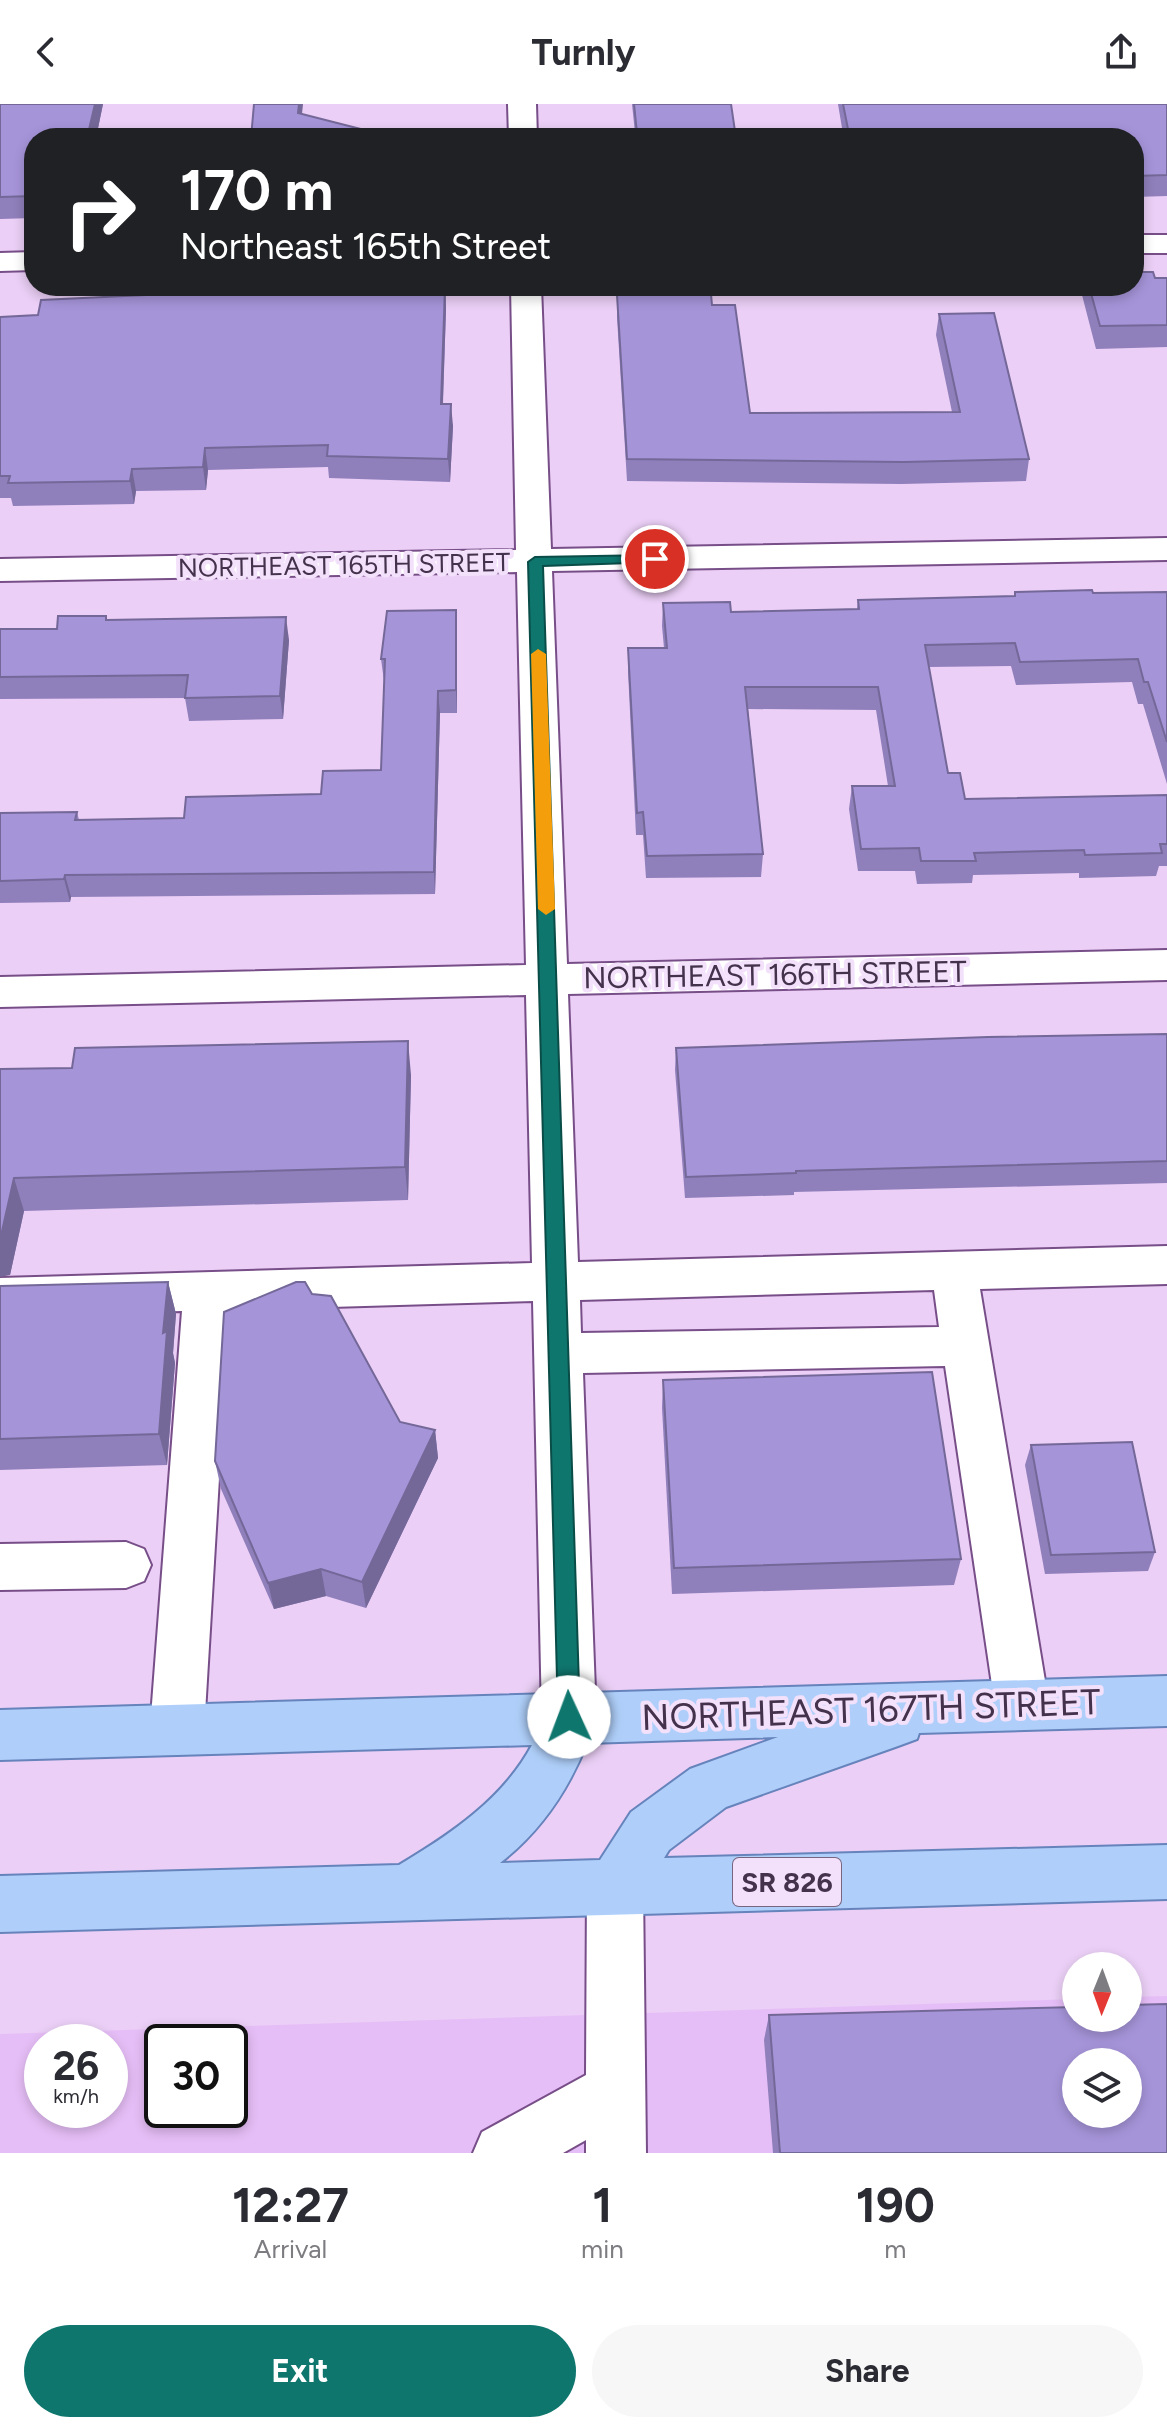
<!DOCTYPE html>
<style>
body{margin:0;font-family:Figtree,sans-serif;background:#f7f7f7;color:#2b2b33;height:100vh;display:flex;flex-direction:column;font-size:30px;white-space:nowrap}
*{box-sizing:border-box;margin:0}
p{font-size:26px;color:#7c7c81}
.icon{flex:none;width:44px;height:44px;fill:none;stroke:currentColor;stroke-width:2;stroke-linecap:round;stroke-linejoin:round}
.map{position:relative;height:2049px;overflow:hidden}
.details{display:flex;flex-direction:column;background:#fff;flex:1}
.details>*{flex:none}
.hud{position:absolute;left:24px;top:24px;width:1120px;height:168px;border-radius:32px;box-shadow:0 4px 12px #0003;background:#202124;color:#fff;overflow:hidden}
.needle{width:52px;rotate:181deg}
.fabs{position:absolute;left:1062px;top:1848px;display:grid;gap:16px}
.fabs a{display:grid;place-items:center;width:80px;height:80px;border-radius:50%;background:#fff;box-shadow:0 4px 12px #0003;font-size:40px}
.speed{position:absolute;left:24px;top:1920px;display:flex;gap:16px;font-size:40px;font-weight:700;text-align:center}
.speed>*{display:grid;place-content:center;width:104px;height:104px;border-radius:50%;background:#fff;box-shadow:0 4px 12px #0003;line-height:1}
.speed small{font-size:20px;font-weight:400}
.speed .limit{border:4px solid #111;border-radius:12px;background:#fff;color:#111}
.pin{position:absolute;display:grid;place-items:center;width:68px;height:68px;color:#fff;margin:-34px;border:4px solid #fff;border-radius:50%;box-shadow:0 2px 8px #0007}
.me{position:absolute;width:88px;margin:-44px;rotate:358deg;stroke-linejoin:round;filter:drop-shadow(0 0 6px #0008)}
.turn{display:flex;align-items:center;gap:28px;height:168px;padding:0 24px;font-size:36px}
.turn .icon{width:104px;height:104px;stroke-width:2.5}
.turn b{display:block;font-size:56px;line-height:68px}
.eta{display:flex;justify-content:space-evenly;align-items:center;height:136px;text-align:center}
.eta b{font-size:48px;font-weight:700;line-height:56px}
.action{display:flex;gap:16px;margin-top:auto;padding:16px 24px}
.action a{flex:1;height:92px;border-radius:48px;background:#0f766e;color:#fff;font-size:32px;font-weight:700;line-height:92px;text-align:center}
.action a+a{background:#f7f7f7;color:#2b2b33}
header{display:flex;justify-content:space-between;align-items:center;height:104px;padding:0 24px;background:#fff;font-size:36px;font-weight:700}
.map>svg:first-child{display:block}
.built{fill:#e6bef7;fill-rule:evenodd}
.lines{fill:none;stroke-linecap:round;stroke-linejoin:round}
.minor-casing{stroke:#774e88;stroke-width:4}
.major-casing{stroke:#6683bb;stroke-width:4}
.minor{fill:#fff;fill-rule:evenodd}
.major{fill:#afcffa;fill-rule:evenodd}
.wall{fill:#8f7fbb}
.shaded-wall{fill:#746898}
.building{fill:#a694d9;stroke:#746898;stroke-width:2;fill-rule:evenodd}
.route{fill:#0f766e;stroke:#0a4d48;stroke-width:2}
.slow{fill:#f59e0b}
.labels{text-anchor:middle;stroke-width:8;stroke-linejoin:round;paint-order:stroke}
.far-street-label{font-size:26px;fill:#44324c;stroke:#f3e0fb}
.shield{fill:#f3e0fb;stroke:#786680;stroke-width:2}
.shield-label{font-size:28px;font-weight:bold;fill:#44324c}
.street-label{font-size:30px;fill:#44324c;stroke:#f3e0fb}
.near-street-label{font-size:36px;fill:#44324c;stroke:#f3e0fb}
</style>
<header><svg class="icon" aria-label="back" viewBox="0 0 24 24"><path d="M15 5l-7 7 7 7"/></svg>Turnly<svg class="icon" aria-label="share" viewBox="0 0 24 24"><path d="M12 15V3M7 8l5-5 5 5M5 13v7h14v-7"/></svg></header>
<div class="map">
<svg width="1167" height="2049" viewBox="0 0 1167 2049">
<rect width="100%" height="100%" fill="#ebcff6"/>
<path class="built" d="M1167,1892v157h-1167v-119l1076,-35v19h52v-21zM42,1938h68v68h-68zM162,1938h68v68h-68zM1076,1958h52v52h-52z"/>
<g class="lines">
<g class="minor-casing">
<g id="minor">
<path d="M508,0h28l1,34h-28z"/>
<rect x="1134" y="131" width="33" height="18"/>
<path d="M34,148v18l-34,1v-18z"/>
<path d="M511,182h30l10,263 616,-11v22l-615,11 15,393 600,-14v30l-599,14 10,268 589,-16v38l-187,5 69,416 -8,18 -19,7 -19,-7 -8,-18 -50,-339 -362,7 13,344 -8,18 -19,7 -19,-7 -8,-18 -9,-416 -304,9 -25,420 -8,18 -19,7 -19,-7 -8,-18 32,-419 -182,5v-38l532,-15 -6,-268 -526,12v-30l526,-12 -9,-393 -517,9v-22l516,-9zM934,1186l5,37 -358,6 -1,-33z"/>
<path d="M126,1438l18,7 7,16 -7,16 -18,7 -126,2v-46z"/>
<path d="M615,1755l20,8 8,20 3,266h-60v-13l-23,13h-90l9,-21 104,-57 1,-188 8,-20z"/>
</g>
</g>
<g class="major-casing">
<path id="major" d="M1167,1572v50l-248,7 -2,6 -19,7 -172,61 -57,43 -5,8 503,-13v54l-1167,33v-56l399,-11c52,-31 104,-66 133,-120l-532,15v-50zM778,1633l-88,32 -59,43 -31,48 -100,3c41,-32 68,-72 87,-120z"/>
</g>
<use href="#minor" class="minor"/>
<use href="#major" class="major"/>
</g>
<g class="wall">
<path d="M0,0h103l-7,34h-62v80l-34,1z"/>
<path d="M632,0h99l-96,29z"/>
<path d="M838,0h329v92l-33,1v-59l-291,-4z"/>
<path d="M1155,174h12v69l-71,2 -14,-54 1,-9h51z"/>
<path d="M627,182l75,9 10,10 38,108 202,-1 -16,-77 3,-21 90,145 -3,22 -125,3 -274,-3 -10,-164v-22h10z"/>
<path d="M445,183l1,22 -3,95 10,22 -3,56 -121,-4 -1,-11 -120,3 -2,20 -70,1 -2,13 -121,2 -2,-8h-11v-181l386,-23z"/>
<path d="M1015,488l78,1 74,-1v192l-24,-80h-5l-6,-22 -116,3 -5,-19 -82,1 19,106 17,26 202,-4v71h-8l-3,10 -77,2v-5l-106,2 -1,8 -55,1 -2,-13h-57l-9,-62 3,-23h36l-12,-76 -128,-1 15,145 -2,23 -115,1 -3,-43h-7l-8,-164v-23h36l-2,-22 1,-23 68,9 126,-3 1,-9 156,-4z"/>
<path d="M456,506l1,22v81h-17l-5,181 -364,3 -1,5 -70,1v-90l77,-1 2,8 105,-2 137,-24 60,-24 3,-89 -3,-22z"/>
<path d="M106,512l1,4 182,20 -6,79 -94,2 -4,-23 -185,1v-70h57z"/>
<path d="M1167,930v149l-373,9v3l-109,3 -10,-128 1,-22z"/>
<path d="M0,965l411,6 -3,125 -384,11 -14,64z"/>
<path d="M168,1178l8,32 -3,39 2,10 -8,102 -167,5v-184z"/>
<path d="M663,1276l298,179 -7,26 -282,9 -10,-186z"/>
<path d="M400,1318l35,8 3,28 -72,150 -40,-12 -52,13 -53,-120 -6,-28z"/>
<path d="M1031,1341l124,107 -7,19 -103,3 -20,-109z"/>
<path d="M769,1911l398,138h-394l-9,-113z"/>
</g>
<g class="shaded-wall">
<path d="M95,0h8l-7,34h-9z"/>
<path d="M299,0h4l-3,30 -2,-21z"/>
<path d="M445,183l1,22 -4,117 -1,-22z"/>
<path d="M451,300l2,22 -3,56 -2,-23z"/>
<path d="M205,344l3,22 -2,20 -3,-23z"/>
<path d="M132,365l4,22 -2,13 -4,-23z"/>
<path d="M456,506l1,22v81l-1,-23z"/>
<path d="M286,513l3,23 -6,79 -3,-23z"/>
<path d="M438,587l2,22 -5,181 -1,-22z"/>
<path d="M65,771l6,22 -1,5 -6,-23z"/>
<path d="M408,937l3,34 -3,125 -3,-33z"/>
<path d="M14,1074l10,33 -14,64 -10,2v-37z"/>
<path d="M168,1178l8,32 -3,39 2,10 -8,102 -8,-31 4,-101z"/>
<path d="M435,1326l3,28 -72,150 -4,-26z"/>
<path d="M321,1465l5,27 -52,13 -6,-26z"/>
</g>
<g class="building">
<path d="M0,0h95l-8,34h-53v58l-34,1z"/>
<path d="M254,0h45l-1,9 98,25h-145z"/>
<path d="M634,0h97l5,34h-121v-5h22z"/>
<path d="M843,0h324v71l-33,1v-38h-365v-3l80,-1z"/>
<path d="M1134,168h19l2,6h12v47l-67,1 -11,-40h45z"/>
<path d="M627,182h74l1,9 9,-1 1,11h23l15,108 210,-1 -21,-98 55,-1 35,146 -125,3 -277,-3 -10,-164h11z"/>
<path d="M445,183l-4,117h10l-3,55 -121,-3 1,-11 -123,3 -2,19 -71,2 -2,12 -122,2 2,-7h-10v-159l38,-2 3,-15 168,-8 177,2v-6z"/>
<path d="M1092,486l1,3 74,-1v150l-19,-60h-4l-6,-23 -118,3 -5,-19 -90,2 23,128h12l5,26 202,-4v49h-7l2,9 -77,2 -1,-5 -110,3 2,8h-55l-2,-13 -58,1 -9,-63h43l-17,-99h-133l18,167 -116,2 -4,-44 -6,1 -9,-165h39l-4,-45 67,-1 1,10 128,-3 -1,-9 157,-4v-4z"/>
<path d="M456,506v80l-18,1 -4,181 -369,3 -1,4 -64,2v-68l77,-1 -2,8 109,-2 2,-21 135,-3 2,-23 58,-1 4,-111h-4l6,-48z"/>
<path d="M58,512h48v4l180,-3 -6,79 -95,2 3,-23 -188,2v-48h57z"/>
<path d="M1167,930v127l-371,10v2l-110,4 -10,-129 312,-11z"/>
<path d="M408,937l-3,126 -391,11 -14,62v-171l72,-1 3,-20z"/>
<path d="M168,1178l-5,51 4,-2 -8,103 -159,5v-153z"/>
<path d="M296,1178h9l7,12 19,2 69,126 35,8 -73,152 -41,-13 -53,14 -53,-122 9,-149z"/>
<path d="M932,1268l29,187 -287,9 -11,-188z"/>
<path d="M1132,1338l23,110 -104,3 -20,-110z"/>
<path d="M1167,1900v149h-387l-11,-138 307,-8v11h52v-13zM1076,1958h52v52h-52z"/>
</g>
<path class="route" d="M655,451l7,4 -2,3 -117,4 37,1151 -3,7 -8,3 -7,-3 -4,-7 -30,-1155 7,-5z"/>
<path class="slow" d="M538,545l8,5 9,255 -9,6 -8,-6 -7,-255z"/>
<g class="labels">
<g class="far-street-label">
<text transform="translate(344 461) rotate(-1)" y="9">NORTHEAST 165TH STREET</text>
</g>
<rect class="shield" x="733" y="1754" width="108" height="48" rx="6"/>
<g class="shield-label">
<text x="787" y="1788">SR 826</text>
</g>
<g class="street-label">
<text transform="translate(775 871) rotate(-1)" y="10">NORTHEAST 166TH STREET</text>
</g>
<g class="near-street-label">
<text transform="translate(871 1605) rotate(-2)" y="13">NORTHEAST 167TH STREET</text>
</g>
</g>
</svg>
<div class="fabs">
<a><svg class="needle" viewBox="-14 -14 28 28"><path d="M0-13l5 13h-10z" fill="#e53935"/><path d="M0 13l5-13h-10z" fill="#7c7c81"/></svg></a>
<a><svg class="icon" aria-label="layers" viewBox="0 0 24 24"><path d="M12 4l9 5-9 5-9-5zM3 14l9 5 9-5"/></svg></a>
</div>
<div class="speed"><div>26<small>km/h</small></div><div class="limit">30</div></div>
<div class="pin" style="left:655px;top:455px;background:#d93025"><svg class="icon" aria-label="arrive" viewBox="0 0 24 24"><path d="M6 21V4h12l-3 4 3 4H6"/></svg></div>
<svg class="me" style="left:569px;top:1613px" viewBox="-20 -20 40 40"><circle r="19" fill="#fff"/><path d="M0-13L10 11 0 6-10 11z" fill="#0f766e"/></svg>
<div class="hud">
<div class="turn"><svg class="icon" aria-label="right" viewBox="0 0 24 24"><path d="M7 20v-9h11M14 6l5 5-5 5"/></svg><div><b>170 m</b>Northeast 165th Street</div></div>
</div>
</div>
<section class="details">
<div class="eta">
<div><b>12:27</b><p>Arrival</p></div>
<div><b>1</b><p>min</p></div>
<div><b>190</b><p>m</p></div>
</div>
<div class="action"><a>Exit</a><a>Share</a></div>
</section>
